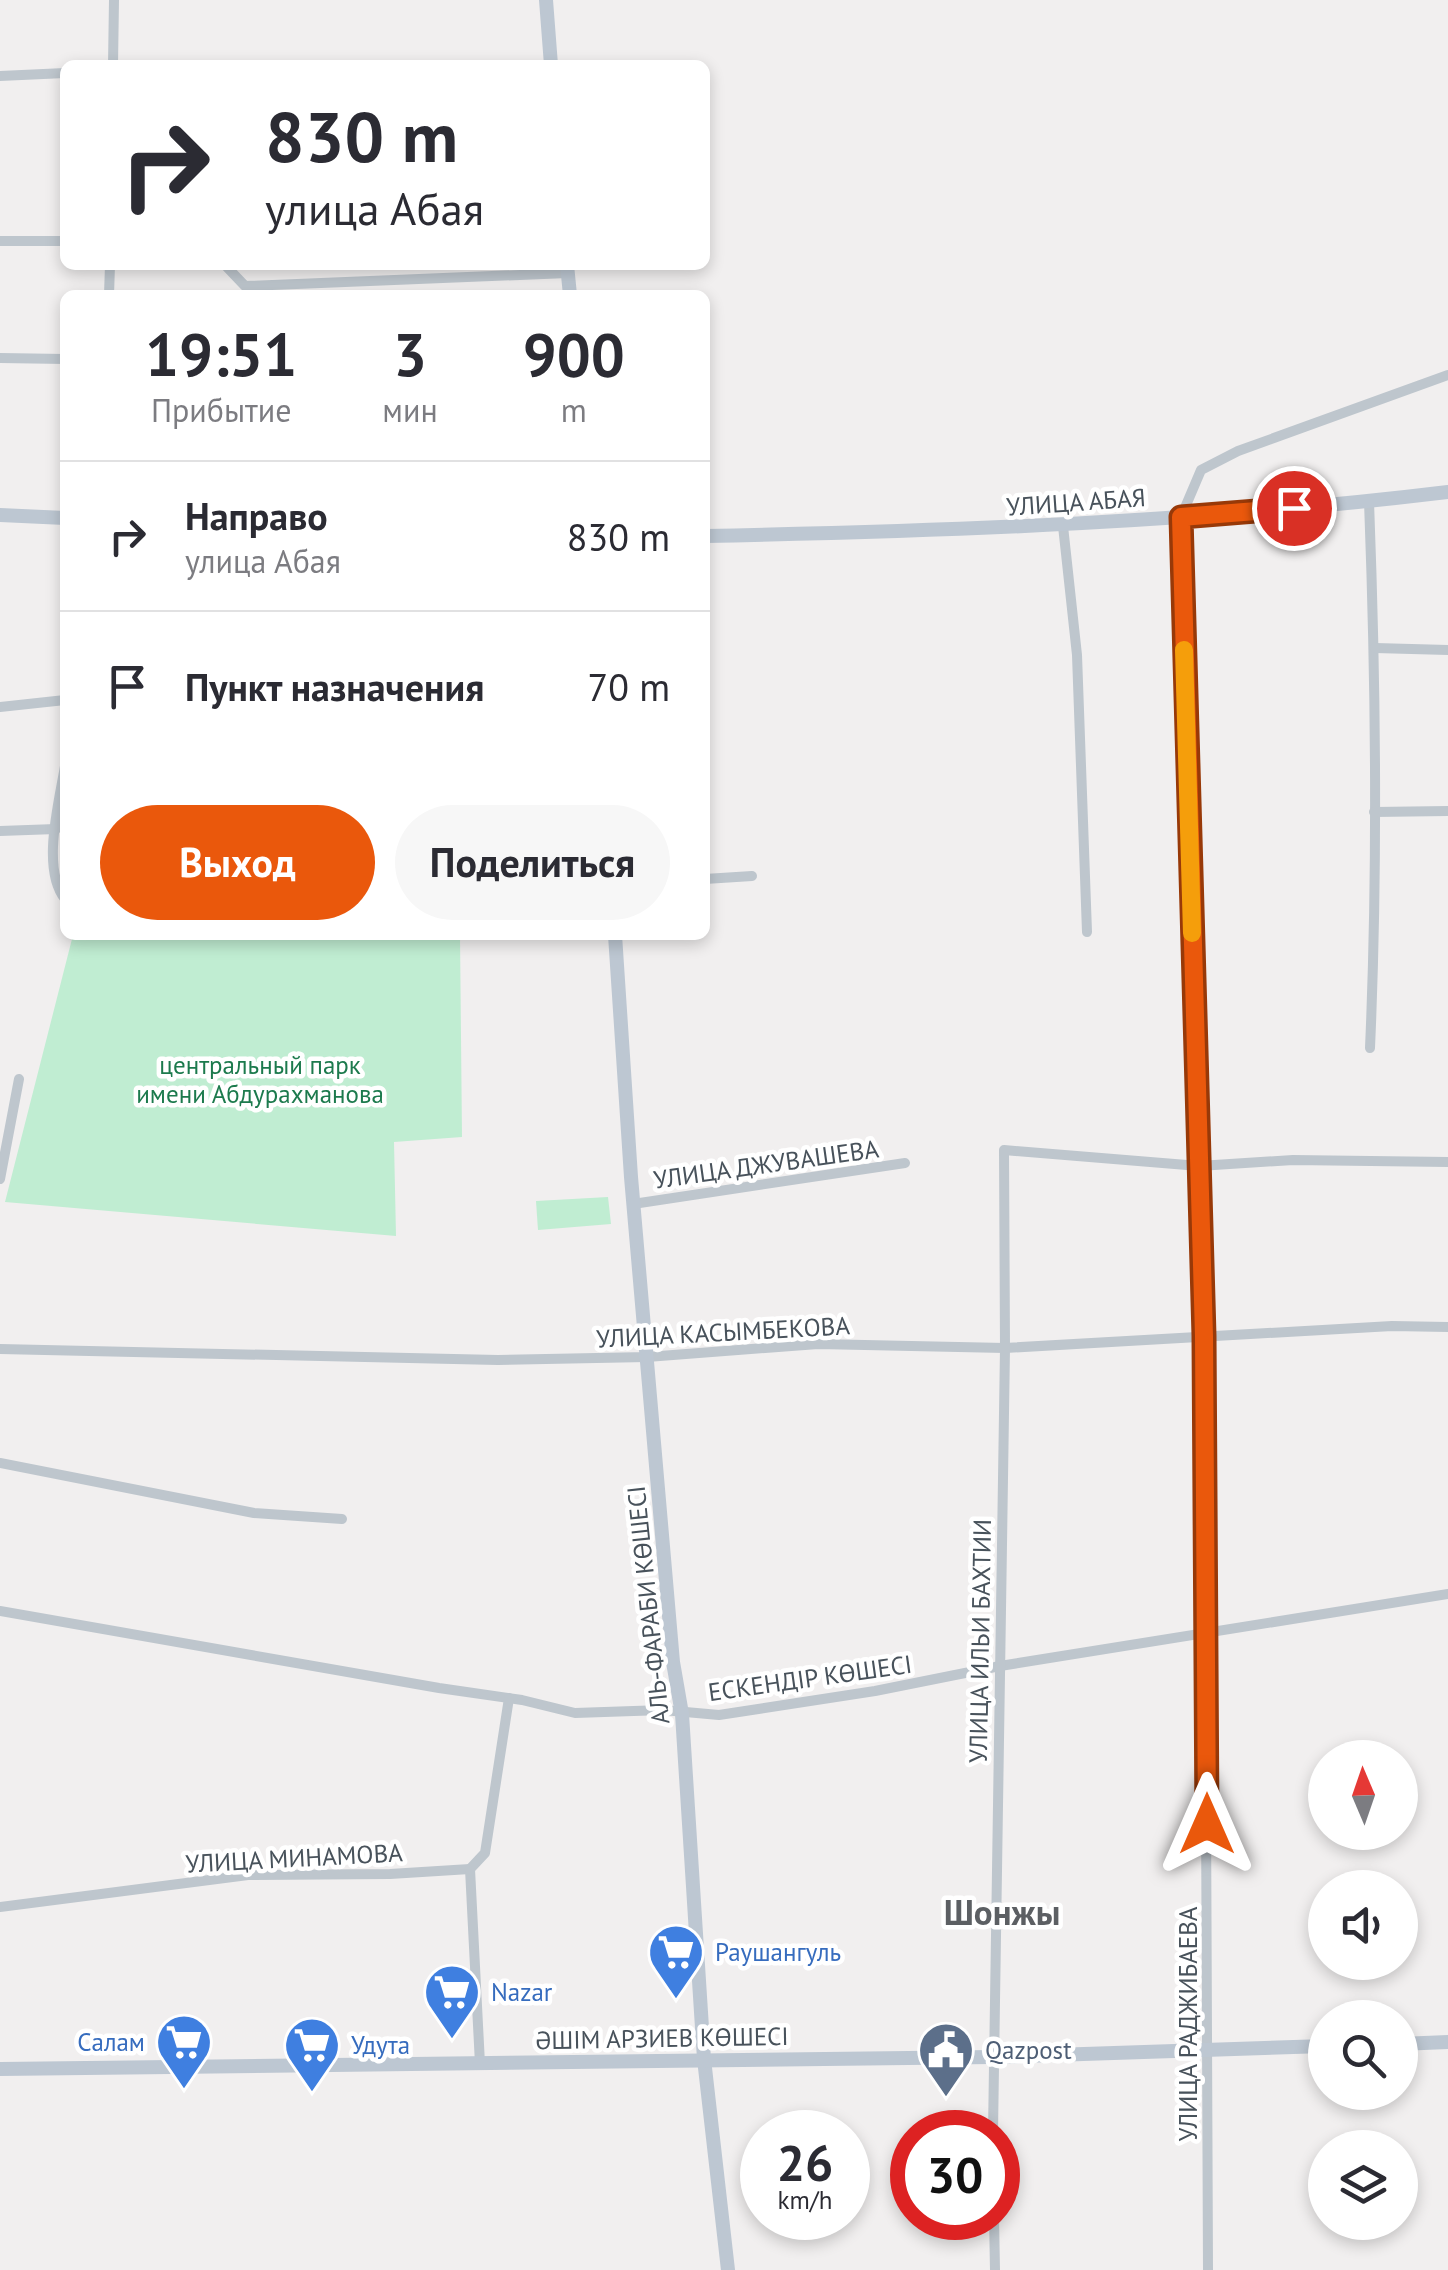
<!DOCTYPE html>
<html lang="ru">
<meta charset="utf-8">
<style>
body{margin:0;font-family:"PT Sans",sans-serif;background:#f7f7f7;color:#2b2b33;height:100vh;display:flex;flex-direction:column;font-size:38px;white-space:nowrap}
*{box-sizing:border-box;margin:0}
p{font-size:32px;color:#7c7c81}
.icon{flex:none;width:55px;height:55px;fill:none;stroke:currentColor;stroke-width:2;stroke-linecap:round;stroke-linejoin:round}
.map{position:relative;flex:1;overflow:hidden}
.side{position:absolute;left:60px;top:290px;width:650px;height:650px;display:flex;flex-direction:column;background:#fff;border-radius:15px;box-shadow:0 5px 15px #0003}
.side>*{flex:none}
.hud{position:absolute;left:60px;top:60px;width:650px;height:210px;border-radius:15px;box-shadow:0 5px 15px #0003;background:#fff;color:#2b2b33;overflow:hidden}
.needle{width:65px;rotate:358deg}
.tools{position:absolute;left:1308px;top:1740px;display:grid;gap:20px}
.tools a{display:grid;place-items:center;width:110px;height:110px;border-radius:50%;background:#fff;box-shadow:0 5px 15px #0003;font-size:50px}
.speed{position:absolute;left:740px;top:2110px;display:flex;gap:20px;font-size:50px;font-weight:700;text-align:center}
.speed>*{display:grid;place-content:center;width:130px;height:130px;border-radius:50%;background:#fff;box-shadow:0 5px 15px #0003;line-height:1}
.speed small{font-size:25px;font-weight:400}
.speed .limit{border:15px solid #d22;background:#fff;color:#111}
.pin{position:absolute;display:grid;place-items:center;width:85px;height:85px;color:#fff;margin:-42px;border:5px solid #fff;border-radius:50%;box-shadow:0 2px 10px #0007}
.me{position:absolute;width:110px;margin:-55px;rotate:0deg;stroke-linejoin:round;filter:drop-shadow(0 0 8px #0008)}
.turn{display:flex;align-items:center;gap:35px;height:210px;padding:0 40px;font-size:45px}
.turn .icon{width:130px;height:130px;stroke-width:2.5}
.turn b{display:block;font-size:70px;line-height:85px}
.eta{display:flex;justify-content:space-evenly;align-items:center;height:170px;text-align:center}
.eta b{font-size:60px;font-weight:800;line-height:70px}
.action{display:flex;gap:20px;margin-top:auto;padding:20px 40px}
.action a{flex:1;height:115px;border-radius:60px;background:#ea580c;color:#fff;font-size:40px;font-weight:800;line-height:115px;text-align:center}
.action a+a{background:#f7f7f7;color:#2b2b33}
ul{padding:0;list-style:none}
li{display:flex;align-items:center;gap:30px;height:150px;padding:0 40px;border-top:2px solid #e1e1e2}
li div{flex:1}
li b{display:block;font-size:38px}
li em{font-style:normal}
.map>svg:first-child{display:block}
.green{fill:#c0edd2}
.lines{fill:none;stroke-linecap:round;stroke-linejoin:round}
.street{stroke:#bec6cd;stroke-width:10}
.secondary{stroke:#bdc7d2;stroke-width:14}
.route-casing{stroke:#983908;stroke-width:25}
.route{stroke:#ea580c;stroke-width:18}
.slow{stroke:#f59e0b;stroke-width:18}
.labels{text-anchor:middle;stroke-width:9;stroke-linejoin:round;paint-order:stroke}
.street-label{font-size:25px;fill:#48525b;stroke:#fff}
.park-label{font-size:25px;fill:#1c7a4d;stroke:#fff}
.shop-label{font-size:25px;fill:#366cbe;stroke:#fff;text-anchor:start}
.service-label{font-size:25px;fill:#4e5e75;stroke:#fff;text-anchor:start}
.district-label{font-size:35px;font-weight:bold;fill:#5c5f63;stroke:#fff}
</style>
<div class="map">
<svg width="1448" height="2270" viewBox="0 0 1448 2270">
<rect width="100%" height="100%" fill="#f1efef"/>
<g class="green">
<path d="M73,935h387l2,202 -68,5 2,94 -391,-34z"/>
<path d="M608,1197l3,27 -73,6 -2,-29z"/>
</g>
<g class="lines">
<g class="street">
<path d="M113,65l1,-65"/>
<path d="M0,76l65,-3"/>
<path d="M0,241h65"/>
<path d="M225,265l20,21 323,-13"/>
<path d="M109,295l1,-30"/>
<path d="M0,358l65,1"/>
<path d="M1369,502c7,182 9,364 1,546"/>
<path d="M1063,526l14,129 10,277"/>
<path d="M1375,648l73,2"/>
<path d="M0,707l65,-7"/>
<path d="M65,766c-6,37 -24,103 0,133"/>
<path d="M1374,812l74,-1"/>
<path d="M0,831l56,-2"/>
<path d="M705,879l47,-3"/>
<path d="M0,1179l19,-100"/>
<path d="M633,1204l272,-41"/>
<path d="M0,1349l498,11 149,-3 171,-13 187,4 387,-22 56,1"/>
<path d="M0,1463l254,50 88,6"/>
<path d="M0,1611l439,77 83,12 53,13 88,-3 56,5 156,-24 125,-25 448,-72"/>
<path d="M0,1907l248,-32 142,-1 80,-5"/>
<path d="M480,2064l-10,-195 15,-16 24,-155"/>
<path d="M993,2132l12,-784 -1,-198 195,16 94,-6 155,2"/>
<path d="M994,2218l1,52"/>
<path d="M1208,2270l-4,-934 -23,-819 20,-47 37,-19 210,-76"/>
</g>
<g class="secondary">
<path d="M546,0l5,65"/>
<path d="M567,265l3,30"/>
<path d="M0,515l65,3"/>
<path d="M705,536c249,-5 496,-14 743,-44"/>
<path d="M615,935l16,242 42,485 9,52 22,345 24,211"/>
<path d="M1400,2044l48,-2"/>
<path d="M0,2069l992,-12 333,-11"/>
</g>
</g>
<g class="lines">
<g class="route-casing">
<path id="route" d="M1207,1824l-3,-488 -23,-819 113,-9"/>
</g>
<use href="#route" class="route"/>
<path class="slow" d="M1184,650l8,283"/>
</g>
<defs>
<g id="supermarket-pin" transform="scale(2.875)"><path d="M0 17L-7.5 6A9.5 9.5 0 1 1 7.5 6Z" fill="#3f7fe0" stroke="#fff"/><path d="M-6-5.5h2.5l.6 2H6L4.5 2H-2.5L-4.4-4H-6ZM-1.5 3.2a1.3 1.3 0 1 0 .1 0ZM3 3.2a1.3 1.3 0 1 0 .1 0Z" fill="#fff"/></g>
<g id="civic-pin" transform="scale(2.875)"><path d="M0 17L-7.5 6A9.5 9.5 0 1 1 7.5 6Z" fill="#5c6f8a" stroke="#fff"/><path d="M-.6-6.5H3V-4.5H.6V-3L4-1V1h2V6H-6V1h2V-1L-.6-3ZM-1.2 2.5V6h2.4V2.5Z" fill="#fff"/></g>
</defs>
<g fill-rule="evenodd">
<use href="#supermarket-pin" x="676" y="1952"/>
<use href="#supermarket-pin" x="452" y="1992"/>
<use href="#supermarket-pin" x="184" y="2042"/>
<use href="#supermarket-pin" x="312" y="2045"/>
<use href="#civic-pin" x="946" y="2050"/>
</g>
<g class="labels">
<g class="street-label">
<text transform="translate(1076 502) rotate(-4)" y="9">УЛИЦА АБАЯ</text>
<text transform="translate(766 1164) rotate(-8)" y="9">УЛИЦА ДЖУВАШЕВА</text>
<text transform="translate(723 1332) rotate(-3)" y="9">УЛИЦА КАСЫМБЕКОВА</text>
<text transform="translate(648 1605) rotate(-96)" y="9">АЛЬ-ФАРАБИ КӨШЕСІ</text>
<text transform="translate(980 1641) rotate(-89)" y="9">УЛИЦА ИЛЬИ БАХТИИ</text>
<text transform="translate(810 1678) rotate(-8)" y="9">ЕСКЕНДІР КӨШЕСІ</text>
<text transform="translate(294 1858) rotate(-3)" y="9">УЛИЦА МИНАМОВА</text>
<text transform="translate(1188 2024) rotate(-90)" y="9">УЛИЦА РАДЖИБАЕВА</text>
<text transform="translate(662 2038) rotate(-1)" y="9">ӘШІМ АРЗИЕВ КӨШЕСІ</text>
</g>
<g class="park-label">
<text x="260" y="1074">центральный парк<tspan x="260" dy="29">имени Абдурахманова</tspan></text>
</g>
<g class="shop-label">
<text x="715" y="1961">Раушангуль</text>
<text x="491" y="2001">Nazar</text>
<text x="145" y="2051" text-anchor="end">Салам</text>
<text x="351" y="2054">Удута</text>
</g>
<g class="service-label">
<text x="985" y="2059">Qazpost</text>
</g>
<g class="district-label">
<text x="1002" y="1925">Шонжы</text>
</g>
</g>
</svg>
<div class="tools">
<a><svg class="needle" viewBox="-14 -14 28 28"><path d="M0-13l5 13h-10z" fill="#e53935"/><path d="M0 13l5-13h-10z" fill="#7c7c81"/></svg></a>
<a><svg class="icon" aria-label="sound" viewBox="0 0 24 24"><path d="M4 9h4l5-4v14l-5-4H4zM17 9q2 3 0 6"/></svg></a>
<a><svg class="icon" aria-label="search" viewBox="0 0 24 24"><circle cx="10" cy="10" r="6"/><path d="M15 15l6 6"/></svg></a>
<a><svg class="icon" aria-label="layers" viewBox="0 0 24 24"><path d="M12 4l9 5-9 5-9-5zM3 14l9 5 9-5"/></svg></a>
</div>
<div class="speed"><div>26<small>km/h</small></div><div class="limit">30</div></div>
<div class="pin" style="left:1294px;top:508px;background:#d93025"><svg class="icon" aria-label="arrive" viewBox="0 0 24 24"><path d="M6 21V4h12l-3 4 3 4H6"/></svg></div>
<svg class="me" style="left:1207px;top:1824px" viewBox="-20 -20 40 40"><path d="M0-17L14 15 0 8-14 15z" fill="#ea580c" stroke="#fff" stroke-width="4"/></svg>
<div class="hud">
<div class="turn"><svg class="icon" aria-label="right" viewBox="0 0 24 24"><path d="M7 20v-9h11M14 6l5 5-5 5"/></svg><div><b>830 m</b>улица Абая</div></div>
</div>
<section class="side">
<div class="eta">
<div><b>19:51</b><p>Прибытие</p></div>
<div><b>3</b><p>мин</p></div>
<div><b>900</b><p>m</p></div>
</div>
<ul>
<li><svg class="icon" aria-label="right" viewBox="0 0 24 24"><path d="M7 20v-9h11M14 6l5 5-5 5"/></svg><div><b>Направо</b><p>улица Абая</p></div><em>830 m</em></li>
<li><svg class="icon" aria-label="arrive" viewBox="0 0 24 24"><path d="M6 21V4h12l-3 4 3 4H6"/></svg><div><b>Пункт назначения</b></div><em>70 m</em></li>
</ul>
<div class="action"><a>Выход</a><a>Поделиться</a></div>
</section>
</div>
